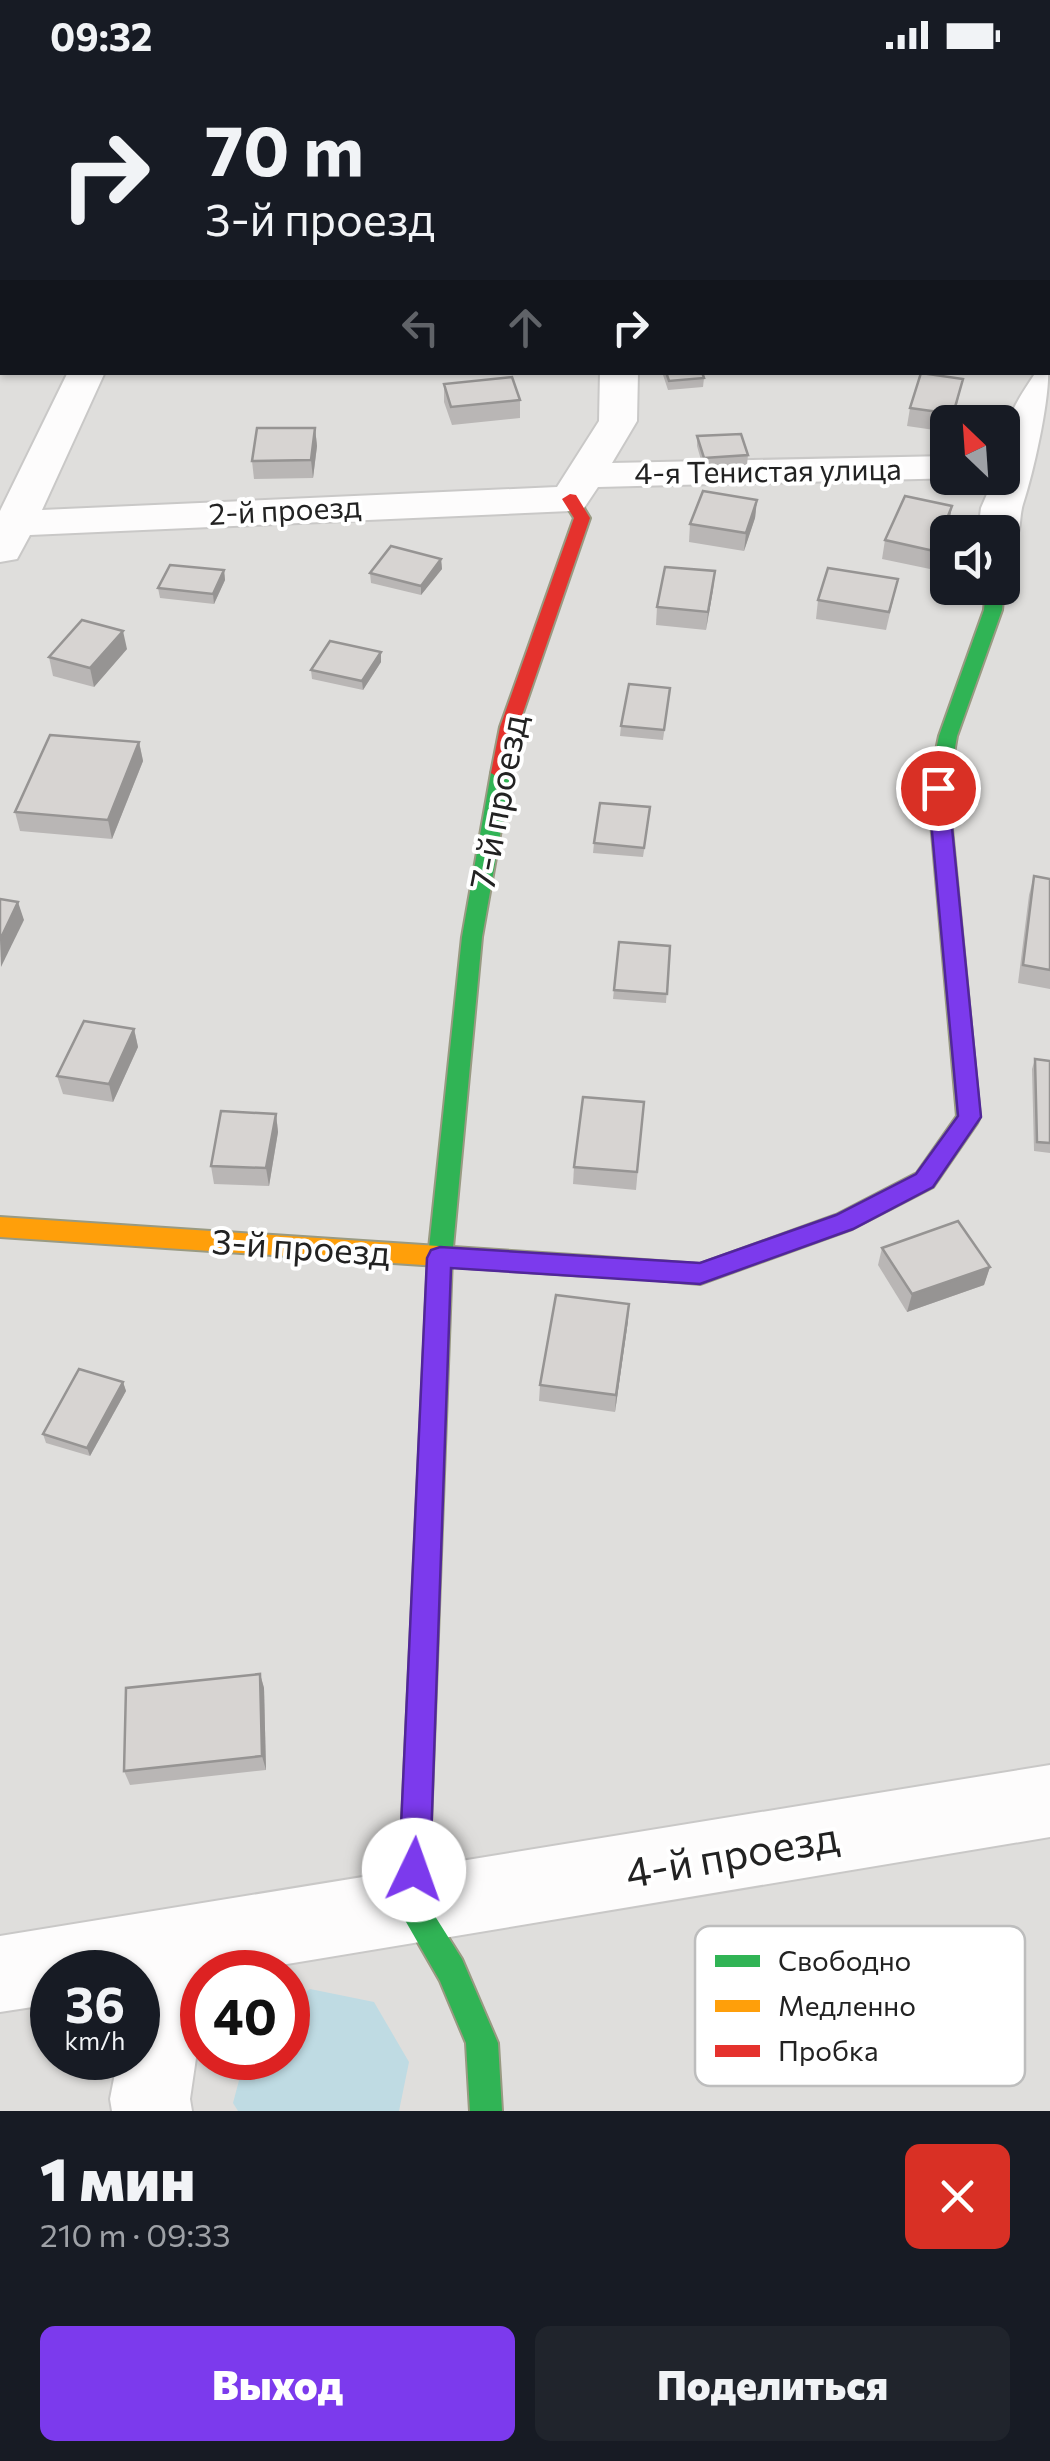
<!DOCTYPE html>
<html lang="ru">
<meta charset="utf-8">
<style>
body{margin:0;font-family:Commissioner,sans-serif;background:#20242c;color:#f1f3f6;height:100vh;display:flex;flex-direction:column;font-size:38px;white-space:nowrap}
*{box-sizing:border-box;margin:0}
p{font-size:32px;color:#9ea1a6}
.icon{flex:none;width:55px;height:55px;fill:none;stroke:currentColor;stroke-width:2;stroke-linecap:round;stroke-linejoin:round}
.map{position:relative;height:2041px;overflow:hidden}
.panel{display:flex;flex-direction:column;background:#171b24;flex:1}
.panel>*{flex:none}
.guide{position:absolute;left:0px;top:0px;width:1050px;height:305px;box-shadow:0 2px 8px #0004;background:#171b24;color:#f1f3f6;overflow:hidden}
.needle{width:65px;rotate:335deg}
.buttons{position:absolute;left:930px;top:335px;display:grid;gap:20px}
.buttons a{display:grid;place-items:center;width:90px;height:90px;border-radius:15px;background:#171b24;box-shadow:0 2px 8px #0004;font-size:50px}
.speed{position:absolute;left:30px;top:1880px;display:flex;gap:20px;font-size:50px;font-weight:700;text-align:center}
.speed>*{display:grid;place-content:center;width:130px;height:130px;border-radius:50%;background:#171b24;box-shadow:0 2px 8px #0004;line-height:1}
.speed small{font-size:25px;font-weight:400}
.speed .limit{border:15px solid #d22;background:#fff;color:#111}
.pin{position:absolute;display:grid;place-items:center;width:85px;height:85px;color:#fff;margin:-42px;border:5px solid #fff;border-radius:50%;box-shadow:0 2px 10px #0007}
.me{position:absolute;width:110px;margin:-55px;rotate:3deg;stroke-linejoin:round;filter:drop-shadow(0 0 8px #0008)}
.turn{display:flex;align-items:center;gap:35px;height:210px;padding:0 40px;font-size:45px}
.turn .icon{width:130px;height:130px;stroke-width:2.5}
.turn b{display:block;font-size:70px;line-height:85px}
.lanes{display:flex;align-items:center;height:95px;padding:0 40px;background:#0003;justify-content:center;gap:50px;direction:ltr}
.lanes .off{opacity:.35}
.round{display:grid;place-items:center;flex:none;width:105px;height:105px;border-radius:15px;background:#20242c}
.summary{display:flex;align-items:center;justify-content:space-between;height:170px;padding:0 40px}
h1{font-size:60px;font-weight:800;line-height:75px}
.button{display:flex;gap:20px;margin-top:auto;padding:20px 40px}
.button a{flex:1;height:115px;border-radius:15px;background:#7c3aed;color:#fff;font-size:40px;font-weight:800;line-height:115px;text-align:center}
.button a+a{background:#20242c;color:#f1f3f6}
.status{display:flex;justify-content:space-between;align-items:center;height:70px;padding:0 50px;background:#171b24;direction:ltr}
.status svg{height:28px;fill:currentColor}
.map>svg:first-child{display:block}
.residential{fill:#dfdedc;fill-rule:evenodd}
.water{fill:#bfdbe3}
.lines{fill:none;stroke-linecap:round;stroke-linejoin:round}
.street-casing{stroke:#c9c8c7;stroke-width:4}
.fast-casing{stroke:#999a82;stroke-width:4}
.slow-casing{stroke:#999a82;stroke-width:4}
.jam-casing{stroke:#999a82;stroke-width:4}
.street{fill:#fdfcfc;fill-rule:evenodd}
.fast{fill:#30b455;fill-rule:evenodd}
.slow{fill:#ff9f0a;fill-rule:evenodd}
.jam{fill:#e5322d;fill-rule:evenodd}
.wall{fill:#b9b6b5}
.shaded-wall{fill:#969493}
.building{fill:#d7d4d2;stroke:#969493;stroke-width:2.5}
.route{fill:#7c3aed;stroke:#51269a;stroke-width:2.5}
.labels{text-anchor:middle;stroke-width:8;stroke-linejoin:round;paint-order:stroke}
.far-street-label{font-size:30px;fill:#222;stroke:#fff}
.street-label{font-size:35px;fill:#222;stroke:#fff}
.near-street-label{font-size:42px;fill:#222;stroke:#fff}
.key{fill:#fff;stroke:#bdbdbd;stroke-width:2.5}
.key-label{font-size:28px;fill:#222}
</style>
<div class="status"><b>09:32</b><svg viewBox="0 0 49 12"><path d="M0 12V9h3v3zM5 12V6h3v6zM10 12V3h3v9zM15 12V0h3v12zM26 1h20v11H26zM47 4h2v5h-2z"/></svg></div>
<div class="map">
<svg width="1050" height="2041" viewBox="0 0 1050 2041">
<rect width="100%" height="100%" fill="#f0eeeb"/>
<path class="residential" d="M0,0h1050v2041h-1050zM2,2h1046v300h-1046zM948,352h54v56h-54zM948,462h54v56h-54zM52,1902h86v86h-86zM202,1902h86v86h-86z"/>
<path class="water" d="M310,1919l64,13 35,60 -10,49h-161l-5,-8 12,-45h43v-53z"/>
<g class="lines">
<g class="street-casing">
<g id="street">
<path d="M134,0h30l1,2h-30z"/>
<path d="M1048,299c2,28 -14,102 -25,135 -4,13 -1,25 -9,37l-12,3v-12h-24l3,-24 13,-30h8c0,-52 6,-64 34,-106h12z"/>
<path d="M68,302h37l-63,138 515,-23 42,-66 1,-49h38l-1,49 -25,42 336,-7v22h10l-360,9 -14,21 -14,3 -540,24 -13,24 -17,3v-51z"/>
<path d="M1050,1695v72l-811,135h-37v45l-12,82 2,12h-80l-2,-12 8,-41h20v-86h-86v32l-52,8v-76z"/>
</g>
</g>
<g class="fast-casing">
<g id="fast">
<path d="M1002,516l2,2 -2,22 -45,126 -9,52 32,329 -3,6 -44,64 -81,42 -152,55 -121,-11 -3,-7 3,-7 9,-3 112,8 136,-49 81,-42 40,-57 -29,-328 11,-52 45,-126 2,-22z"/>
<path d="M501,697l10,6 -29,164 -30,321 -24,647 34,54 36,84 4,68h-32l-4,-68 -26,-62 -42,-73 30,-650 34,-321 29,-164z"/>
</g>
</g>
<g class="slow-casing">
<path id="slow" d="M0,1147l588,39 9,3 3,7 -3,7 -9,3 -588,-39z"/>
</g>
<g class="jam-casing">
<path id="jam" d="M570,424l6,1 14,23 -72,209 -7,46 -10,6 -10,-6 9,-46 74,-209 -12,-19z"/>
</g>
<use href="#street" class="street"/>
<use href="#fast" class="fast"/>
<use href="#slow" class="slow"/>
<use href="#jam" class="jam"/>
</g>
<g class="wall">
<path d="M1048,136l2,1v42l-2,-1z"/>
<path d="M662,302h40l2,6 -1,9 -35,3z"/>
<path d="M963,309l-10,43h-5v10l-41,-6 3,-18z"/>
<path d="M444,314l76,16v18l-68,7 -8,-23z"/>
<path d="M315,358l2,18 -4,32 -59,1 -2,-18z"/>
<path d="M697,366l51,19 -1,10 -44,2 -6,-21z"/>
<path d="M757,430l-2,18 -11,33 -55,-9 1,-18z"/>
<path d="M949,454l-19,45 -48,-10 3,-19z"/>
<path d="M441,489l1,10 -21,26 -50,-12 -1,-10z"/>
<path d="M224,500l1,10 -11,24 -54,-6 -2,-10z"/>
<path d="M715,501l-9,59 -50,-5 1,-18z"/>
<path d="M898,509l-12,51 -70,-11 2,-19z"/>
<path d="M127,579l-33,38 -41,-11 -4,-19z"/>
<path d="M381,592l-18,28 -51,-11 -1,-9z"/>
<path d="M670,618l-7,52 -43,-4 1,-10z"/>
<path d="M139,672l4,19 -31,78 -92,-8 -5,-19z"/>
<path d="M649,747l-6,40 -50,-4 1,-10z"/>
<path d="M1034,806l16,3v110l-32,-6 11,-88z"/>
<path d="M619,872l51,4 -4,57 -53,-4z"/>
<path d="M134,959l4,18 -25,55 -50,-8 -6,-18z"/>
<path d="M1035,989l15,2v92l-16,-2 -2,-82z"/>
<path d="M644,1032l-8,88 -63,-6 1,-17z"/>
<path d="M276,1044l2,18 -9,54 -55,-2 -3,-18z"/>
<path d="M882,1178l108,19 -6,18 -77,27 -29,-47z"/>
<path d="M628,1251l-13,91 -76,-11 1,-16z"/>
<path d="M123,1312l3,9 -36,65 -44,-13 -3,-9z"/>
<path d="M260,1604l4,14 2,82 -136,15 -6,-14z"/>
</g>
<g class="shaded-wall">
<path d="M315,358l2,18 -4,32 -2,-18z"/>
<path d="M757,430l-2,18 -11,33 2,-18z"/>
<path d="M952,436l-3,18 -19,45 4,-18z"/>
<path d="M441,489l1,10 -21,26v-9z"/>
<path d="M224,500l1,10 -11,24 -1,-10z"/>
<path d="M715,501l-2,19 -7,40 2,-18z"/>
<path d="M123,561l4,18 -33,38 -4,-19z"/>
<path d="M381,582v10l-18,28 -1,-9z"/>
<path d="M139,672l4,19 -31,78 -4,-19z"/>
<path d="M18,832l6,18 -23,47 -1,-27z"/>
<path d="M134,959l4,18 -25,55 -4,-18z"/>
<path d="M276,1044l2,18 -9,54 -3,-18z"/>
<path d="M990,1197l-6,18 -77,27 5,-18z"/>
<path d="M629,1234l-1,17 -13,91 1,-17z"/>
<path d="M123,1312l3,9 -36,65 -3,-8z"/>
<path d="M260,1604l4,14 2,82 -4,-14z"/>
</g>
<g class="building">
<path d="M550,0h32l2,2h-32z"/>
<path d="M1048,136l2,1v24l-2,-1z"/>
<path d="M666,302h36l2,6 -35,3z"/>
<path d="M921,303l42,6 -10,35 -43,-6z"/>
<path d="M512,307l8,23 -69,7 -7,-23z"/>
<path d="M257,358h58l-4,32 -59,1z"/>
<path d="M741,364l7,21 -44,3 -7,-22z"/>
<path d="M703,421l54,9 -11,33 -56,-9z"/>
<path d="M905,426l47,10 -18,45 -49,-11z"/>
<path d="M391,476l50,13 -20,27 -51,-13z"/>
<path d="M170,495l54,5 -11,24 -55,-6z"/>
<path d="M665,497l50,4 -7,41 -51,-5z"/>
<path d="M828,498l70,11 -9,33 -71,-12z"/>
<path d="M82,550l41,11 -33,37 -41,-11z"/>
<path d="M330,571l51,11 -19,29 -51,-11z"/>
<path d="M629,614l41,4 -6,42 -43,-4z"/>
<path d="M50,665l89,7 -31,78 -93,-8z"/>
<path d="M600,733l50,4 -6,41 -50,-5z"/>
<path d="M1034,806l16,3v91l-27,-5z"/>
<path d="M0,829l18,3 -18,38z"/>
<path d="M619,872l51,4 -3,48 -53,-4z"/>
<path d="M84,951l50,8 -25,55 -52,-8z"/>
<path d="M1035,989l15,2v82l-13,-1z"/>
<path d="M583,1027l61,5 -7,70 -63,-5z"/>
<path d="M221,1041l55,3 -10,54 -55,-2z"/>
<path d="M958,1151l32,46 -78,27 -30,-46z"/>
<path d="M556,1225l73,9 -13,91 -76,-10z"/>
<path d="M79,1299l44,13 -36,66 -44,-14z"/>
<path d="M260,1604l2,82 -138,15 2,-83z"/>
</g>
<path class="route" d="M938,711l10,7 33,329 -48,70 -80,42 -153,55 -249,-16 -21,602 -5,11 -11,4 -10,-4 -5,-11 28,-612 4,-8 9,-3 260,16 136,-48 80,-41 42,-58 -30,-328z"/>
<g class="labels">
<g class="far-street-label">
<text transform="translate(768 402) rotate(-1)" y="10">4-я Тенистая улица</text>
<text transform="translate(285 441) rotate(-3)" y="10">2-й проезд</text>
</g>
<g class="street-label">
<text transform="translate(499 732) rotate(-79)" y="12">7-й проезд</text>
<text transform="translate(301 1178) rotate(4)" y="12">3-й проезд</text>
</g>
<g class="near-street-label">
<text transform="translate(732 1785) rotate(-10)" y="15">4-й проезд</text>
</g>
</g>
<rect x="695" y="1856" width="330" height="160" rx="15" class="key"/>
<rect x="715" y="1885" width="45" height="12" fill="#30b455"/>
<rect x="715" y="1930" width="45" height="12" fill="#ff9f0a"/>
<rect x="715" y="1975" width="45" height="12" fill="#e5322d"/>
<g class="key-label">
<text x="778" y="1901">Свободно</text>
<text x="778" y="1946">Медленно</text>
<text x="778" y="1991">Пробка</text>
</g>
</svg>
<div class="buttons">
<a><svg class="needle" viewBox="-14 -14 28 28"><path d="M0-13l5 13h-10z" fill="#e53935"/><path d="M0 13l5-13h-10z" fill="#9ea1a6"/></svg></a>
<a><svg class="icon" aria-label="sound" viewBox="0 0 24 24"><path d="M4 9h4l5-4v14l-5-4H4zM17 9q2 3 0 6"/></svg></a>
</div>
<div class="speed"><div>36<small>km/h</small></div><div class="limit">40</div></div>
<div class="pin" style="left:938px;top:718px;background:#d93025"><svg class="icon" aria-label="arrive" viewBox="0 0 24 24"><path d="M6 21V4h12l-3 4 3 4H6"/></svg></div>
<svg class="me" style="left:414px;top:1800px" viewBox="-20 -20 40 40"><circle r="19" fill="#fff"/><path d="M0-13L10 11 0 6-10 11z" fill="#7c3aed"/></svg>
<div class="guide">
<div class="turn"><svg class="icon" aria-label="right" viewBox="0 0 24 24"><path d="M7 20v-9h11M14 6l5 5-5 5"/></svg><div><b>70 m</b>3-й проезд</div></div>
<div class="lanes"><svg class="icon off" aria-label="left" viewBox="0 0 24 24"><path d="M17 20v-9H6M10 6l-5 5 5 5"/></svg><svg class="icon off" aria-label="ahead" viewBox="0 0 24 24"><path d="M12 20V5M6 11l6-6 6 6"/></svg><svg class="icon" aria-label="right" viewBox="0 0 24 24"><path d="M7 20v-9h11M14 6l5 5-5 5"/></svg></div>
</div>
</div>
<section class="panel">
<div class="summary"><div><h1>1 мин</h1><p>210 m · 09:33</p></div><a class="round" style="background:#d93025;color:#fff"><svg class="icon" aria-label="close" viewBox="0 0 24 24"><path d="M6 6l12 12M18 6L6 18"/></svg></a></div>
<div class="button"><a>Выход</a><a>Поделиться</a></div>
</section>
